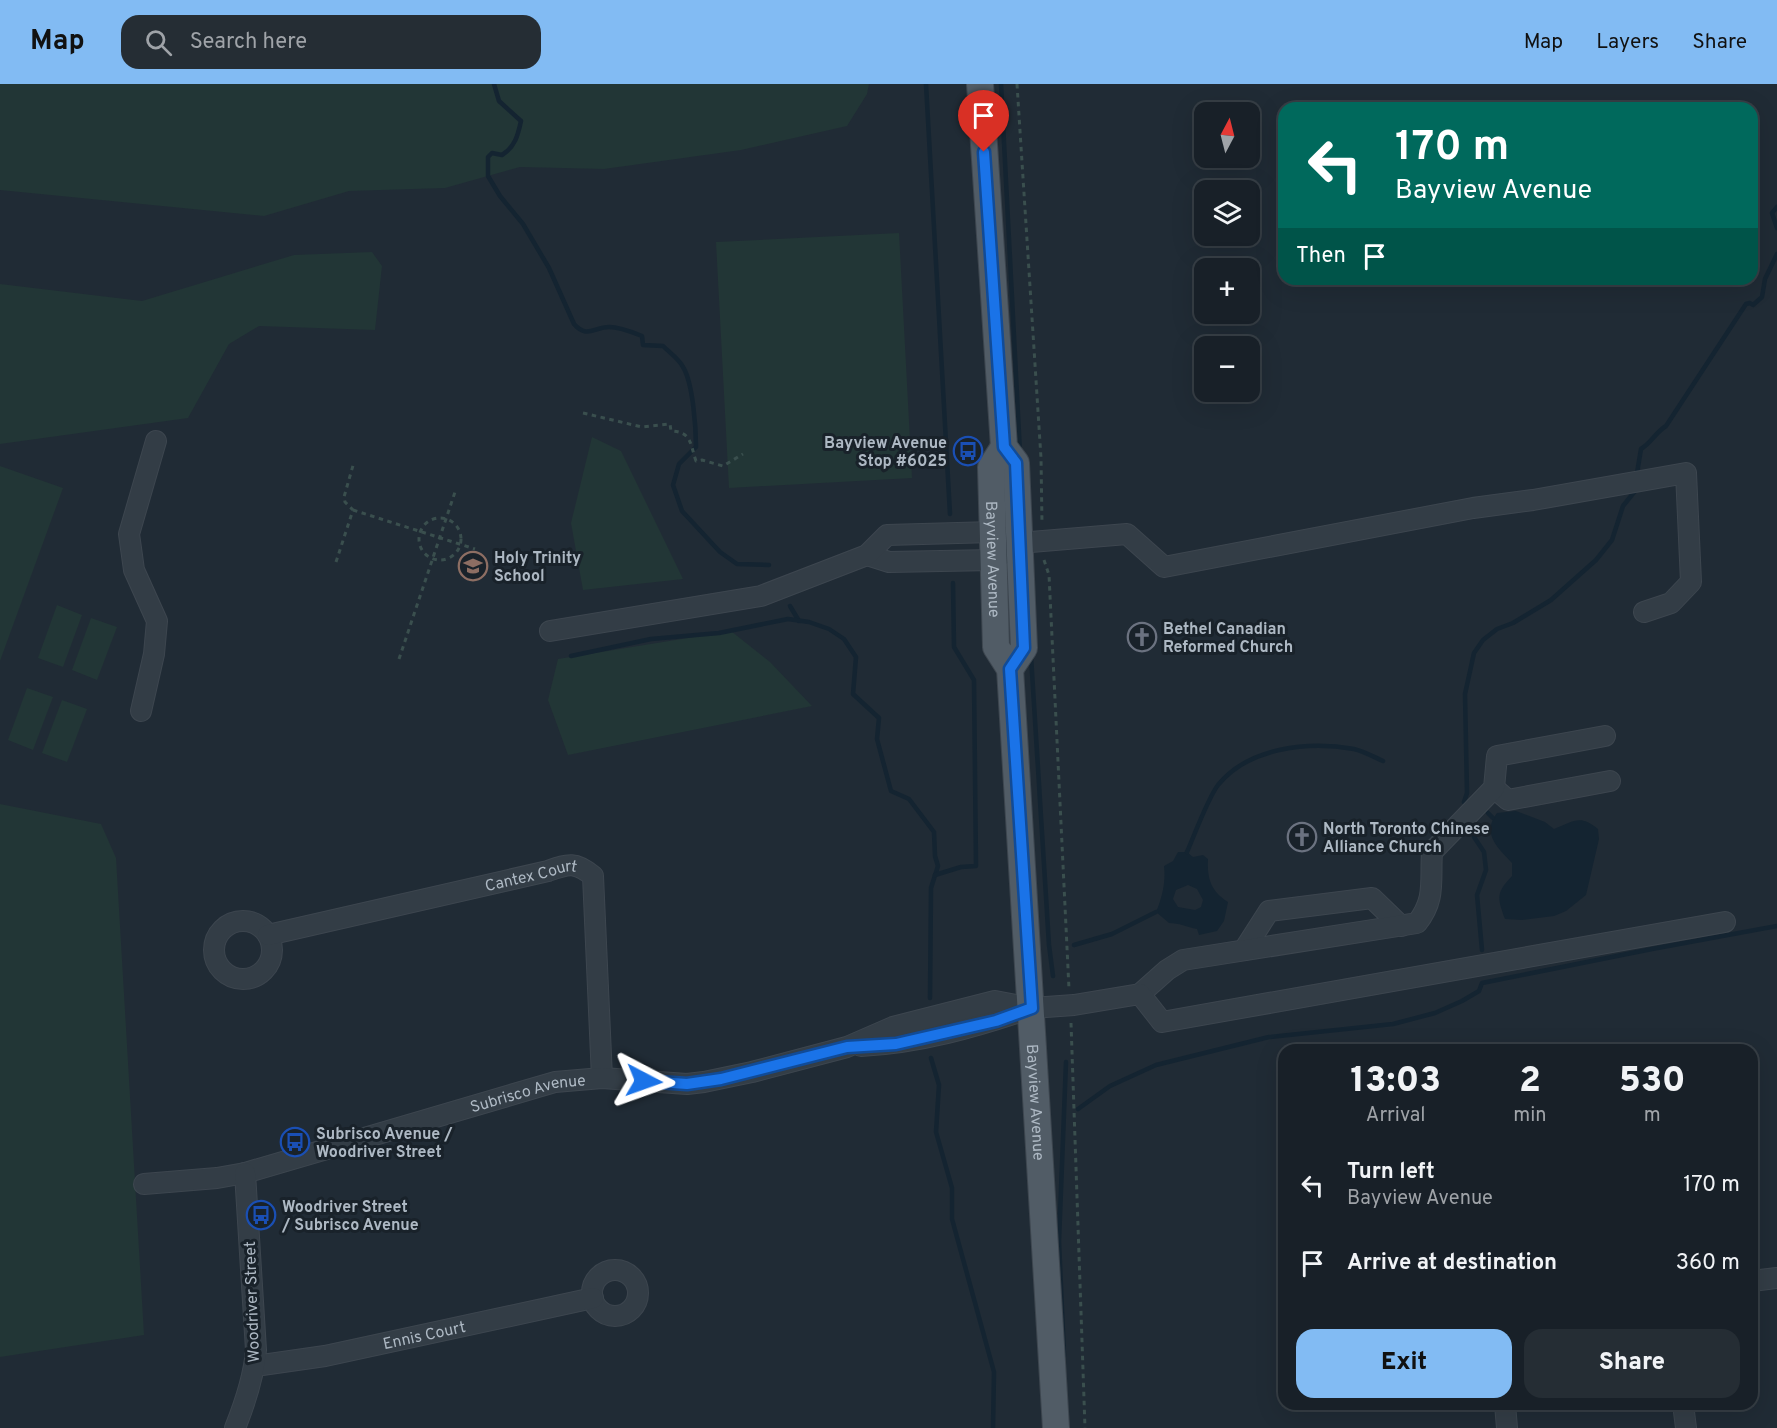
<!DOCTYPE html>
<meta charset="utf-8">
<style>
body{margin:0;font-family:Overpass,sans-serif;background:#252d34;color:#f1f3f6;height:100vh;display:flex;flex-direction:column;font-size:22px;white-space:nowrap}
*{box-sizing:border-box;margin:0}
p{font-size:20px;color:#9fa3a8}
.icon{flex:none;width:33px;height:33px;fill:none;stroke:currentColor;stroke-width:2;stroke-linecap:round;stroke-linejoin:round}
.map{position:relative;flex:1;overflow:hidden}
.side{position:absolute;left:1278px;top:960px;width:480px;height:366px;display:flex;flex-direction:column;background:#182028;border-radius:18px;box-shadow:0 6px 24px #0002,0 0 0 2px #363e45}
.side>*{flex:none}
.hud{position:absolute;left:1278px;top:18px;width:480px;height:183px;border-radius:18px;box-shadow:0 6px 24px #0002,0 0 0 2px #363e45;background:#00695c;color:#fff;overflow:hidden}
.needle{width:39px;rotate:7deg}
.tools{position:absolute;left:1194px;top:18px;display:grid;gap:12px}
.tools a{display:grid;place-items:center;width:66px;height:66px;border-radius:12px;background:#182028;box-shadow:0 6px 24px #0002,0 0 0 2px #363e45;font-size:30px}
.pin{position:absolute;display:grid;place-items:center;width:51px;height:51px;color:#fff;margin:-62px -26px;border-radius:50% 50% 50% 0;rotate:-45deg;box-shadow:0 0 6px #0007}
.pin .icon{rotate:45deg}
.me{position:absolute;width:66px;margin:-33px;rotate:94deg;stroke-linejoin:round;filter:drop-shadow(0 0 4px #0008)}
.turn{display:flex;align-items:center;gap:21px;height:126px;padding:0 18px;font-size:27px}
.turn .icon{width:78px;height:78px;stroke-width:2.5}
.turn b{display:block;font-size:42px;line-height:51px}
.then{display:flex;align-items:center;height:57px;padding:0 18px;background:#0003;gap:12px;font-size:22px}
.eta{display:flex;justify-content:space-evenly;align-items:center;height:102px;text-align:center}
.eta b{font-size:36px;font-weight:800;line-height:42px}
.button{display:flex;gap:12px;margin-top:auto;padding:12px 18px}
.button a{flex:1;height:69px;border-radius:18px;background:#82bbf3;color:#111;font-size:24px;font-weight:800;line-height:69px;text-align:center}
.button a+a{background:#252d34;color:#f1f3f6}
ul{padding:0;list-style:none}
li{display:flex;align-items:center;gap:18px;height:78px;padding:0 18px}
li div{flex:1}
li b{display:block;font-size:22px}
li em{font-style:normal}
header{display:flex;align-items:center;gap:36px;box-sizing:border-box;height:84px;padding:0 30px;background:#82bbf3;color:#111}
header strong{font-size:28px}
nav{display:flex;gap:33px;margin-inline-start:auto;font-size:21px}
.search{width:420px;height:54px;background:#252d34;display:flex;align-items:center;gap:15px;box-sizing:border-box;padding:0 21px;border-radius:18px;color:#9fa3a8;font-size:22px}
.map>svg:first-child{display:block}
.green{fill:#223636}
.water{fill:#142431;fill-rule:evenodd}
.lines{fill:none;stroke-linecap:round;stroke-linejoin:round}
.stream{stroke:#142431;stroke-width:4.5}
.minor-casing{stroke:#3d464f;stroke-width:22}
.major-casing{stroke:#3d464f;stroke-width:28}
.path{stroke:#3a4f4e;stroke-width:3;stroke-dasharray:4.5 4.5;stroke-linecap:butt}
.minor{stroke:#333d46;stroke-width:20}
.major{stroke:#515c66;stroke-width:26}
.route-casing{stroke:#114b97;stroke-width:15}
.route{stroke:#1a73e8;stroke-width:10}
.labels{text-anchor:middle;stroke-width:6;stroke-linejoin:round;paint-order:stroke}
.poi-label{font-size:16px;font-weight:bold;fill:#adb8c3;stroke:#19222a;text-anchor:start}
.street-label{font-size:16px;fill:#adb8c3;stroke:#19222a}
</style>
<header>
<strong>Map</strong>
<div class="search"><svg class="icon" aria-label="search" viewBox="0 0 24 24"><circle cx="10" cy="10" r="6"/><path d="M15 15l6 6"/></svg>Search here</div>
<nav><a>Map</a><a>Layers</a><a>Share</a></nav>
</header>
<div class="map">
<svg width="1777" height="1344" viewBox="0 0 1777 1344">
<rect width="100%" height="100%" fill="#202b35"/>
<g class="green">
<path d="M0,0h869l-2,10 -20,32 -106,24 -137,19 -84,-2 -75,21 -96,3 -85,25 -264,-26z"/>
<path d="M899,149l13,245 -183,10 -13,-246z"/>
<path d="M372,168l10,14 -7,64 -116,-4 -30,18 -41,74 -188,26v-160l142,17 152,-46z"/>
<path d="M592,353l29,14 62,128 -100,11 -12,-67z"/>
<path d="M0,382l63,22 -63,173z"/>
<path d="M57,521l25,10 -19,52 -25,-9z"/>
<path d="M91,534l26,9 -20,53 -25,-10z"/>
<path d="M731,547l39,31 42,44 -244,49 -20,-55 10,-41z"/>
<path d="M27,604l26,9 -20,53 -25,-10z"/>
<path d="M62,616l25,9 -20,53 -25,-9z"/>
<path d="M0,720l101,20 15,34 28,477 -144,22z"/>
</g>
<g class="water">
<path d="M1516,727l29,11 9,7c20,-8 26,-15 44,0l1,10 -13,56 -20,16 -12,5 -32,4 -17,-1c-8,-22 -9,-26 7,-43v-13c-14,-15 -31,-29 -15,-50z"/>
<path d="M1178,768h9l6,5 10,-2 5,4c-1,20 3,32 20,43l-4,19 -7,10 -18,4 -2,-6c-10,-2 -18,-6 -28,-6l-13,-11c6,-14 10,-30 8,-46l9,-5zM1188,801l9,4 6,11 -2,7 -6,3 -17,-3 -5,-8 3,-9z"/>
</g>
<g class="lines">
<g class="stream">
<path d="M494,0l5,17 22,20c-3,14 -6,26 -19,34l-10,-2 -4,4v19l12,20 23,28 26,44 25,56c13,15 20,3 35,3 11,0 23,5 33,9l1,9 20,1c6,6 16,13 20,21 10,16 13,61 13,80l-17,17 -6,21 9,26 38,41 17,12 32,1"/>
<path d="M926,0l24,430"/>
<path d="M1001,0l19,369"/>
<path d="M1777,123l-5,6 5,15"/>
<path d="M1637,389l4,-24c11,-7 14,-16 25,-23l80,-122 4,-1 3,2 9,-8 3,-18 12,-25"/>
<path d="M790,522l9,15"/>
<path d="M571,572l80,-17 68,-6 69,-14 21,3 20,7 15,10 12,18 -3,37 26,24 -2,21 14,52 18,8 25,33 1,24 3,10 -7,22 -1,110"/>
<path d="M1031,572l18,289 4,31"/>
<path d="M1464,718l3,-9 -2,-99 9,-41 9,-13 14,-11 16,-6 38,-23 45,-40 16,-20 11,-34 12,-15v-3"/>
<path d="M1488,729l5,5"/>
<path d="M1474,753l10,15 2,18 -9,25 5,55"/>
<path d="M1187,768c7,-16 21,-54 31,-67 31,-38 90,-44 136,-36 9,2 20,8 29,12"/>
<path d="M935,791l26,-8 15,-1 -2,-186 -20,-33 -1,-64"/>
<path d="M1074,861l38,-11 44,-22"/>
<path d="M931,974l8,27 -3,47 16,56v31l42,153 -1,56"/>
<path d="M1078,1025l32,-23 46,-21 113,-28 124,-13 42,-11 27,-12 17,-10 3,-8 170,-34 125,-23"/>
<path d="M1064,1272l-5,-115 7,-179"/>
</g>
<g class="minor-casing">
<g id="minor">
<path d="M867,471l22,7 105,-2 25,-17 108,-9 37,33 309,-59 60,-8 153,-27 5,109 -20,21 -27,9"/>
<path d="M550,547l211,-35 106,-41 20,-20 106,-3 11,5"/>
<path d="M141,627l13,-57 3,-33 -23,-51 -5,-36 27,-93"/>
<path d="M1494,704l14,12 102,-19"/>
<circle cx="243" cy="866" r="29"/>
<path id="s1" d="M268,851l280,-64c20,-7 27,-10 45,5l9,202"/>
<path d="M1244,866l25,-39 103,-13 29,28"/>
<path d="M1140,910l27,-24 16,-10 234,-37c19,-24 13,-42 15,-71l62,-64 3,-32 108,-20"/>
<path d="M861,962c58,-3 115,-19 170,-38"/>
<path id="s2" d="M144,1100l73,-6 28,-5 310,-91 47,-4 85,6 17,-2 48,-10 95,-25 46,-20 102,-26 37,7 42,-3 66,-11 22,28 563,-100"/>
<circle cx="615" cy="1209" r="23"/>
<path d="M1752,1197l25,-3"/>
<path id="s3" d="M255,1282l70,-10 268,-58"/>
<path d="M1505,1320l2,24"/>
<path d="M1683,1320l3,24"/>
<path d="M235,1344c10,-25 19,-51 21,-78l-11,-177"/>
</g>
</g>
<g class="major-casing">
<g id="major">
<path d="M980,0l24,363 12,16 8,185 -14,21"/>
<path id="s4" d="M1004,363l-13,20 5,180 14,22 46,759"/>
</g>
</g>
<g class="path">
<path d="M1017,0l24,374 1,65"/>
<path d="M583,329l59,14 28,-3 1,7c21,1 19,13 25,30l6,-1 21,6 20,-12"/>
<path d="M353,426l122,39"/>
<circle cx="440" cy="455" r="21"/>
<path d="M1044,476l5,15 20,414"/>
<path d="M336,478l17,-52 -8,-8 -1,-5 10,-35"/>
<path d="M399,575l56,-167"/>
<path d="M1071,939l14,405"/>
</g>
<use href="#minor" class="minor"/>
<use href="#major" class="major"/>
</g>
<g class="lines">
<g class="route-casing">
<path id="route" d="M644,997l43,3 34,-5 126,-32 49,-3 100,-23 36,-13 -22,-339 14,-21 -8,-185 -12,-16 -20,-295"/>
</g>
<use href="#route" class="route"/>
</g>
<defs>
<g id="bus-ring" transform="scale(1.5)"><circle r="9.5" fill="#19222a" stroke="#1a4fb4" stroke-width="1.5"/><path d="M-5-6H5V4H4V6H2V4H-2V6H-4V4H-5ZM-3.5-4V0h7V-4ZM-3.5 1.2v1.5H-2V1.2ZM2 1.2v1.5H3.5V1.2Z" fill="#1a4fb4"/></g>
<g id="school-ring" transform="scale(1.5)"><circle r="9.5" fill="#19222a" stroke="#8d6e63" stroke-width="1.5"/><path d="M0-5L7-2L0 1L-7-2ZM-4 1L0 2.5L4 1V4Q0 6-4 4Z" fill="#8d6e63"/></g>
<g id="church-ring" transform="scale(1.5)"><circle r="9.5" fill="#19222a" stroke="#6b7280" stroke-width="1.5"/><path d="M-1.2-6h2.4v3.5h3.3v2.4h-3.3V6h-2.4V-.1h-3.3v-2.4h3.3Z" fill="#6b7280"/></g>
</defs>
<g fill-rule="evenodd">
<use href="#bus-ring" x="968" y="367"/>
<use href="#school-ring" x="473" y="482"/>
<use href="#church-ring" x="1142" y="553"/>
<use href="#church-ring" x="1302" y="753"/>
<use href="#bus-ring" x="295" y="1058"/>
<use href="#bus-ring" x="261" y="1131"/>
</g>
<g class="labels">
<g class="poi-label">
<text x="947" y="364" text-anchor="end">Bayview Avenue<tspan x="947" dy="18">Stop #6025</tspan></text>
<text x="494" y="479">Holy Trinity<tspan x="494" dy="18">School</tspan></text>
<text x="1163" y="550">Bethel Canadian<tspan x="1163" dy="18">Reformed Church</tspan></text>
<text x="1323" y="750">North Toronto Chinese<tspan x="1323" dy="18">Alliance Church</tspan></text>
<text x="316" y="1055">Subrisco Avenue /<tspan x="316" dy="18">Woodriver Street</tspan></text>
<text x="282" y="1128">Woodriver Street<tspan x="282" dy="18">/ Subrisco Avenue</tspan></text>
</g>
<g class="street-label">
<text dy="6" stroke="none"><textPath href="#s4" startOffset="116">Bayview Avenue</textPath></text>
<text dy="6" stroke="none"><textPath href="#s1" startOffset="270">Cantex Court</textPath></text>
<text dy="6" stroke="none"><textPath href="#s2" startOffset="396">Subrisco Avenue</textPath></text>
<text dy="6" stroke="none"><textPath href="#s4" startOffset="664">Bayview Avenue</textPath></text>
<text transform="translate(251 1218) rotate(-92)" y="6">Woodriver Street</text>
<text dy="6" stroke="none"><textPath href="#s3" startOffset="172">Ennis Court</textPath></text>
</g>
</g>
</svg>
<div class="tools">
<a><svg class="needle" viewBox="-14 -14 28 28"><path d="M0-13l5 13h-10z" fill="#e53935"/><path d="M0 13l5-13h-10z" fill="#9fa3a8"/></svg></a>
<a><svg class="icon" aria-label="layers" viewBox="0 0 24 24"><path d="M12 4l9 5-9 5-9-5zM3 14l9 5 9-5"/></svg></a>
<a>+</a>
<a>−</a>
</div>
<div class="pin" style="left:984px;top:68px;background:#d93025"><svg class="icon" aria-label="arrive" viewBox="0 0 24 24"><path d="M6 21V4h12l-3 4 3 4H6"/></svg></div>
<svg class="me" style="left:644px;top:997px" viewBox="-20 -20 40 40"><path d="M0-17L14 15 0 8-14 15z" fill="#1a73e8" stroke="#fff" stroke-width="4"/></svg>
<div class="hud">
<div class="turn"><svg class="icon" aria-label="left" viewBox="0 0 24 24"><path d="M17 20v-9H6M10 6l-5 5 5 5"/></svg><div><b>170 m</b>Bayview Avenue</div></div>
<div class="then">Then<svg class="icon" aria-label="arrive" viewBox="0 0 24 24"><path d="M6 21V4h12l-3 4 3 4H6"/></svg></div>
</div>
<section class="side">
<div class="eta">
<div><b>13:03</b><p>Arrival</p></div>
<div><b>2</b><p>min</p></div>
<div><b>530</b><p>m</p></div>
</div>
<ul>
<li><svg class="icon" aria-label="left" viewBox="0 0 24 24"><path d="M17 20v-9H6M10 6l-5 5 5 5"/></svg><div><b>Turn left</b><p>Bayview Avenue</p></div><em>170 m</em></li>
<li><svg class="icon" aria-label="arrive" viewBox="0 0 24 24"><path d="M6 21V4h12l-3 4 3 4H6"/></svg><div><b>Arrive at destination</b></div><em>360 m</em></li>
</ul>
<div class="button"><a>Exit</a><a>Share</a></div>
</section>
</div>
